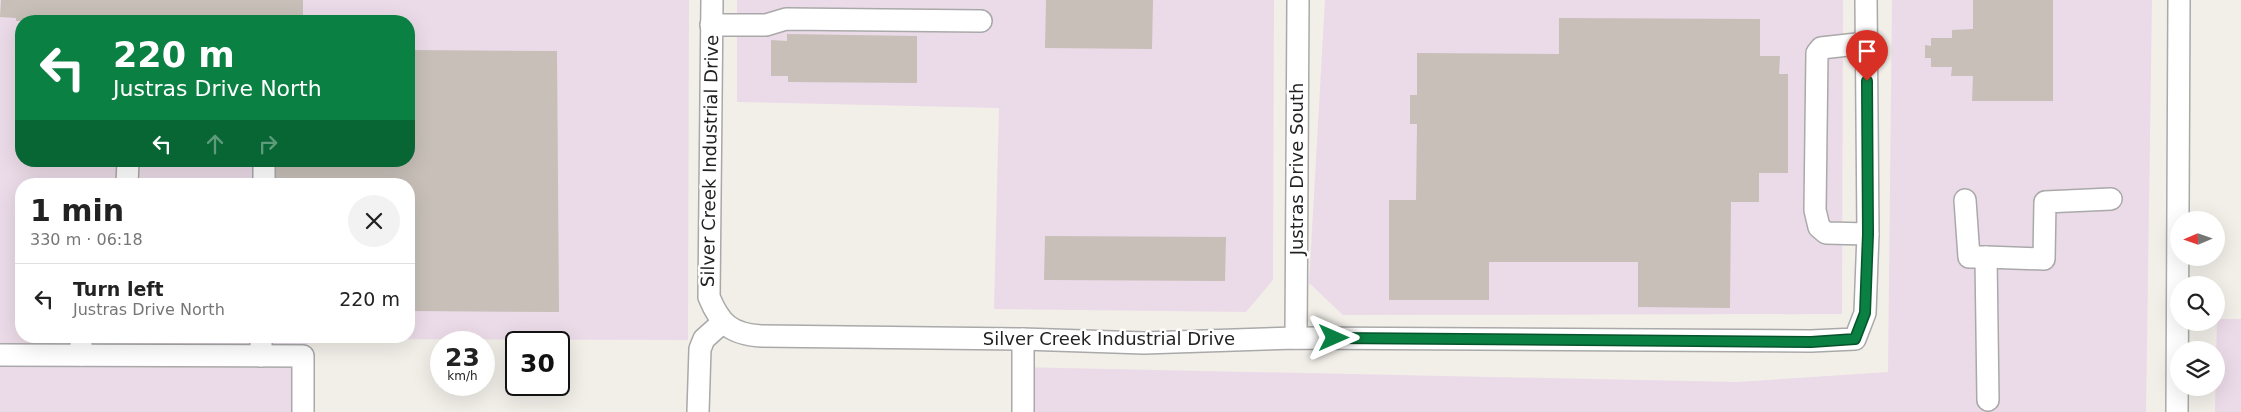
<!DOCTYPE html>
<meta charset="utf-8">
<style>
body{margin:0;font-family:"DejaVu Sans",sans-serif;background:#f2f2f2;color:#222;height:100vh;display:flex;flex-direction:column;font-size:19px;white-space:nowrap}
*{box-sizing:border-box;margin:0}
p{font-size:16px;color:#767676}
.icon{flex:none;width:28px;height:28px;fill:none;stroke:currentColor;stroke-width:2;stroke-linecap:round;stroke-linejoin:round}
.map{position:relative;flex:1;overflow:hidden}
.side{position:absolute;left:15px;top:178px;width:400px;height:165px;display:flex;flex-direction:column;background:#fff;border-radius:20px;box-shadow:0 5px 20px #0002}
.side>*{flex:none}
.guide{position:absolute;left:15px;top:15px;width:400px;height:152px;border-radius:20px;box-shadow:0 5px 20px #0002;background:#0b8043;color:#fff;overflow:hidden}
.needle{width:32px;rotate:268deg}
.fabs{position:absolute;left:2170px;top:211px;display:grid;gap:10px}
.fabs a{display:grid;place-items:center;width:55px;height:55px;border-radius:50%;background:#fff;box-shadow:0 5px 20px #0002;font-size:25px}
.speed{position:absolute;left:430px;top:331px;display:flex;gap:10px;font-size:25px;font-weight:700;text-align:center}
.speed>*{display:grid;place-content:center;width:65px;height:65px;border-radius:50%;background:#fff;box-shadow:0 5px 20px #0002;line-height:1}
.speed small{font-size:12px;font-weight:400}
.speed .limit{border:2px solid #111;border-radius:8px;background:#fff;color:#111}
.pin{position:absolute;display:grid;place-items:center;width:42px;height:42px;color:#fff;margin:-51px -21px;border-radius:50% 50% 50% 0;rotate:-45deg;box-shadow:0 0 5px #0007}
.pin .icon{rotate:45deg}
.me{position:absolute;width:55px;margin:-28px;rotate:90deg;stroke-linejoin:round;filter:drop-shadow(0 0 4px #0008)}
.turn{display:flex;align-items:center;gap:18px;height:105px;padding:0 15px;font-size:22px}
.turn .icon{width:65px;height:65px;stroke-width:2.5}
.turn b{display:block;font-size:35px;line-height:42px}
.lanes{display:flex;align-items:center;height:48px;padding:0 15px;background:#0003;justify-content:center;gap:25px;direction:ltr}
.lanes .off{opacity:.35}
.round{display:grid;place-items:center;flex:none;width:52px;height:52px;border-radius:26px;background:#f2f2f2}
.summary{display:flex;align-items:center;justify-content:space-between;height:85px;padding:0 15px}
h1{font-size:30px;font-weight:700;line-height:38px}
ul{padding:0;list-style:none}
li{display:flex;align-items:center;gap:15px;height:70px;padding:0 15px;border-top:1px solid #e0e0e0}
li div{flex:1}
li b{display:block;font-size:19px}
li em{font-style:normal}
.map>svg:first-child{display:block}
.industrial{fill:#ebdbe8;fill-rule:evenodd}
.building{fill:#c7bfb8}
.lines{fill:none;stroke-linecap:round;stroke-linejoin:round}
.minor-casing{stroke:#a9a9a9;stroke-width:24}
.minor{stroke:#fff;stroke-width:21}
.route-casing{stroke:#07532c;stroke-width:12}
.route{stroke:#0b8043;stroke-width:9}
.labels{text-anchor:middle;stroke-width:5;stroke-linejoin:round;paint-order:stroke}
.street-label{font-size:18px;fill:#222;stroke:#fff}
</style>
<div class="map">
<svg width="2241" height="412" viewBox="0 0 2241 412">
<rect width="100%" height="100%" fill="#f2efe9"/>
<g class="industrial">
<path d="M0,0h689l-1,340 -380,-1 -1,73h-307zM21,21h388v140h-388zM21,184h388v152h-388z"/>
<path d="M737,0h537l-1,280 -27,32 -252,-3 5,-201 -262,-6z"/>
<path d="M1325,0h518l-1,314 -499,1 -34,-32z"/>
<path d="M1892,0h260l-6,412h-1135v-45l726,15 151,-10z"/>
<path d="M2217,319h24v93h-26z"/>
</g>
<g class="building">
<path d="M1,0h302v21h-287v-3l-16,-1z"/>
<path d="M1046,0h107l-1,49 -107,-1z"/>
<path d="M1973,0h80v101h-81l1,-25h-22l1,-9h-21v-9h-6v-13l6,1v-8h21v-8l21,-1z"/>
<path d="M1559,18l201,1v37h20l-1,18h9v99h-29v29h-28l-1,106 -92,-1v-45h-149v38h-100v-100h27l1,-76h-7v-29h7v-42l142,1z"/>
<path d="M787,34l130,2v47l-129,-1v-6h-17v-36l16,1z"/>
<path d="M409,50l148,1 2,261 -150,-1v-127h-133v-23h133z"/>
<path d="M1045,236l181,1 -1,44 -181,-1z"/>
</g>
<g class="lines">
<g class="minor-casing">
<g id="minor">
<path d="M712,0l-3,297c11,27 22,37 52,39l262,3 121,4 152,-5 515,3 44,-2 10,-26 3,-79 -2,-234"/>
<path d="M711,25h55l20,-6 195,2"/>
<path d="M1866,43l-45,5 -4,5 -2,157 4,17 7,6 42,1"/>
<path d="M127,184l1,-23"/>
<path d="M264,184v-23"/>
<path d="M1965,200l4,57h17l2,143"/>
<path d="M1986,257l58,2 1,-57 66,-3"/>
<path d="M1296,338l2,-338"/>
<path d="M0,355l303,1v56"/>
<path d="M81,355v-19"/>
<path d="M261,356v-20"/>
<path d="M698,412l2,-63 4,-10 19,-17"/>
<path d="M1023,412v-73"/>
<path d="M2177,412l2,-412"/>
</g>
</g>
<use href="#minor" class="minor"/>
</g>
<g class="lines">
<g class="route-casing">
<path id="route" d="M1334,338l477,4 44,-3 10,-26 3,-79 -1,-153"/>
</g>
<use href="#route" class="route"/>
</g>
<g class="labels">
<g class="street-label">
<text transform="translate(710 161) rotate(-89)" y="6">Silver Creek Industrial Drive</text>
<text transform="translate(1297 169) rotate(-90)" y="6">Justras Drive South</text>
<text x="1109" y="345">Silver Creek Industrial Drive</text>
</g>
</g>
</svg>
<div class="fabs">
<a><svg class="needle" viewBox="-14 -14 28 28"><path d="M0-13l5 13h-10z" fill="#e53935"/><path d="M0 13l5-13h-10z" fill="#767676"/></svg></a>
<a><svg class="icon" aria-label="search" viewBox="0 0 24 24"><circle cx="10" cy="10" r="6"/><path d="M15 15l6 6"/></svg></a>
<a><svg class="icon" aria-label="layers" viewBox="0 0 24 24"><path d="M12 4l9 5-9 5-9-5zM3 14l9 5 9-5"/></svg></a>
</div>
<div class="speed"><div>23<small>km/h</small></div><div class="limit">30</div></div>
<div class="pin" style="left:1867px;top:81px;background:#d93025"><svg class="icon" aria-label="arrive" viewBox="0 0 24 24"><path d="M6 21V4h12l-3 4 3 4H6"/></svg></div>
<svg class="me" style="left:1334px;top:338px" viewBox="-20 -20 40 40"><path d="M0-17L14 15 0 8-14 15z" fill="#0b8043" stroke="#fff" stroke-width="4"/></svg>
<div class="guide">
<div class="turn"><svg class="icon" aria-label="left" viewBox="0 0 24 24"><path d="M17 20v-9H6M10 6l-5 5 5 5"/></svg><div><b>220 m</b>Justras Drive North</div></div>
<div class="lanes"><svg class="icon" aria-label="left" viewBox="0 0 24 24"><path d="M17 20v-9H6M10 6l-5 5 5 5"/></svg><svg class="icon off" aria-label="ahead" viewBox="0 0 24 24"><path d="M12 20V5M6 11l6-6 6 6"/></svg><svg class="icon off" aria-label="right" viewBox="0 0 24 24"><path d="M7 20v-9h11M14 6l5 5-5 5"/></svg></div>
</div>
<section class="side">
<div class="summary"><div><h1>1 min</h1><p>330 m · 06:18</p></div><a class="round"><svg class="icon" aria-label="close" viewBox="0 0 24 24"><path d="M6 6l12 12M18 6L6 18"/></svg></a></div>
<ul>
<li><svg class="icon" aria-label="left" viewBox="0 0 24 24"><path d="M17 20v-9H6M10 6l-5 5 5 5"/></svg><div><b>Turn left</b><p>Justras Drive North</p></div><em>220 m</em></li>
</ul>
</section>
</div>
